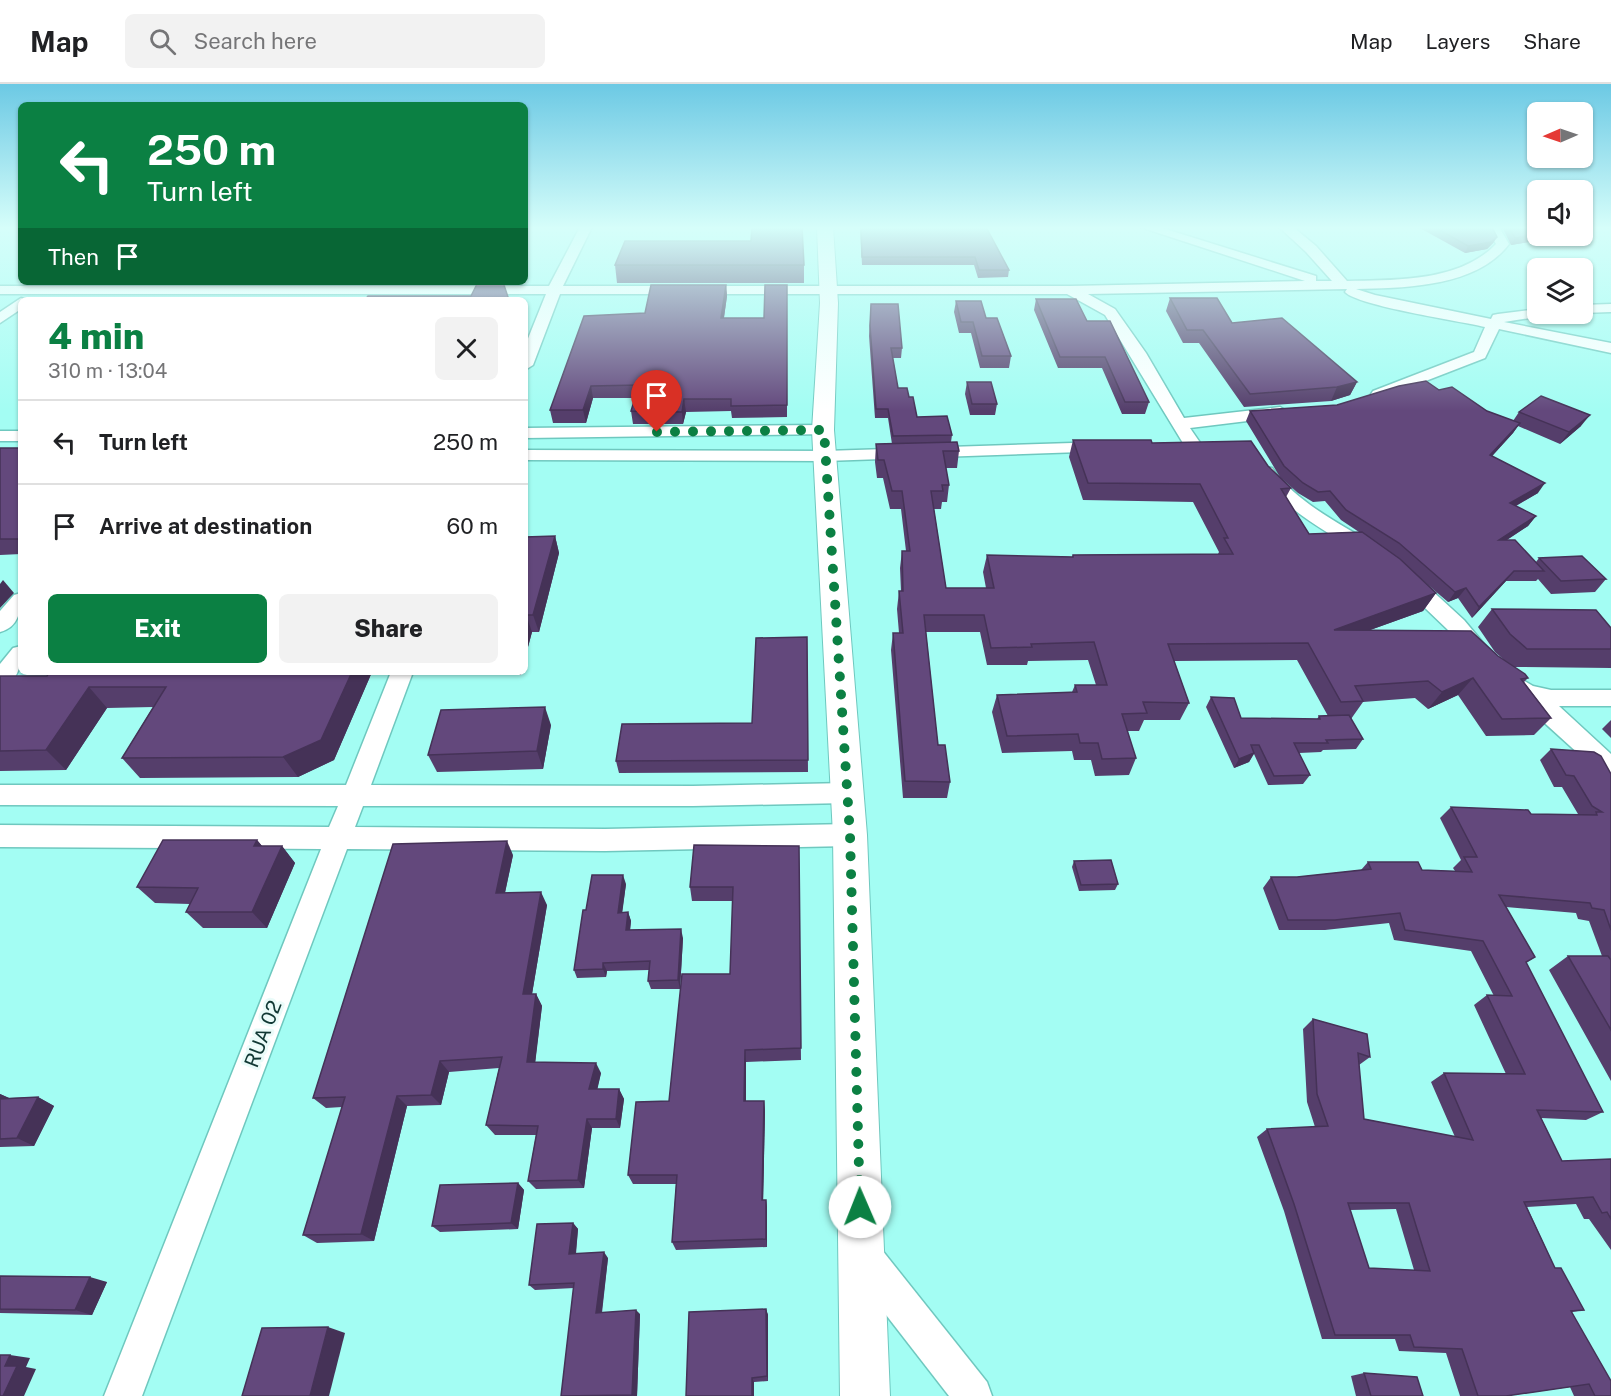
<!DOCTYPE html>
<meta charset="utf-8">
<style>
body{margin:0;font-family:"Public Sans",sans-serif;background:#f2f2f2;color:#202124;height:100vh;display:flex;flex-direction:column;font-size:22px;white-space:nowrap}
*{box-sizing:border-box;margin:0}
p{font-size:20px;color:#757577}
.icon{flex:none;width:33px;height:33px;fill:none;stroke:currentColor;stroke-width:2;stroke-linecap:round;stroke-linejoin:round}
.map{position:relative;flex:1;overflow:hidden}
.side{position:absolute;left:18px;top:213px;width:510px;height:378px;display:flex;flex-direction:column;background:#fff;border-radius:9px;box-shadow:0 2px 4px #0004}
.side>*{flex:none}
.hud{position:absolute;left:18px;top:18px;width:510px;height:183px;border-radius:9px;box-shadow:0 2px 4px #0004;background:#0b8043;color:#fff;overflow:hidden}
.needle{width:39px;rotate:268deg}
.buttons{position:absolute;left:1527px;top:18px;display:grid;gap:12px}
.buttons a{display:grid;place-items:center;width:66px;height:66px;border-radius:9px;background:#fff;box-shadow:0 2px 4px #0004;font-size:30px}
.pin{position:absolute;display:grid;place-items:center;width:51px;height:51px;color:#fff;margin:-62px -26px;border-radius:50% 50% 50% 0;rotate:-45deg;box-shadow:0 0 6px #0007}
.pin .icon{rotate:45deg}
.me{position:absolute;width:66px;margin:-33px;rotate:359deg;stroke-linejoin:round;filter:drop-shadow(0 0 4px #0008)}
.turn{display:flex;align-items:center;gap:21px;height:126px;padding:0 30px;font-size:27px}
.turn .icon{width:78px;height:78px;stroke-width:2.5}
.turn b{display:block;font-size:42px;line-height:51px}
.then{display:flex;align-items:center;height:57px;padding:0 30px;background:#0003;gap:12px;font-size:22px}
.round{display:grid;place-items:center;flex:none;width:63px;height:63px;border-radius:9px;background:#f2f2f2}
.head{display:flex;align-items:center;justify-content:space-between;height:102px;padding:0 30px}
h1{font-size:36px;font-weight:800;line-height:45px;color:#0b8043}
.button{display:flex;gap:12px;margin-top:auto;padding:12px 30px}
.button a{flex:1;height:69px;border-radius:9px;background:#0b8043;color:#fff;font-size:24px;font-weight:800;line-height:69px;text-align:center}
.button a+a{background:#f2f2f2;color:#202124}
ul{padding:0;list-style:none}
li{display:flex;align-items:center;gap:18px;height:84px;padding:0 30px;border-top:2px solid #e0e0e0}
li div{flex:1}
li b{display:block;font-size:22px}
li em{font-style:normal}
header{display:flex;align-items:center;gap:36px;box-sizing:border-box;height:84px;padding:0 30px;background:#fff;border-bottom:2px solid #e0e0e0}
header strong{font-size:28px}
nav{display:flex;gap:33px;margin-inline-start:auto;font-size:21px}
.search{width:420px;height:54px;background:#f2f2f2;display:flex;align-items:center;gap:15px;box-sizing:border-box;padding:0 21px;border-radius:9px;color:#757577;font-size:22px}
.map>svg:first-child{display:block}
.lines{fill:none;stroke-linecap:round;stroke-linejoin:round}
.minor-casing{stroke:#6fc8bf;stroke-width:3}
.tertiary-casing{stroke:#6fc8bf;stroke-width:2}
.minor{fill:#fff;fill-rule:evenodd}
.tertiary{fill:#fff;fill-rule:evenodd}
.wall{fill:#553e6b;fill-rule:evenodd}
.shaded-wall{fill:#453257}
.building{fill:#63487c;stroke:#453257;stroke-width:1.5;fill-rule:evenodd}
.route{stroke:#0b8043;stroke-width:10;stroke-dasharray:0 18}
.labels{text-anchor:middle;stroke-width:6;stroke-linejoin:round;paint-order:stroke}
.near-street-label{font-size:20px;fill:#113834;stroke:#ebfbf9}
</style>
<header>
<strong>Map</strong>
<div class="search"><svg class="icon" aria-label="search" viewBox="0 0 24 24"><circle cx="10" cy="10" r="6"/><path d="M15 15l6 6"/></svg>Search here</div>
<nav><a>Map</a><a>Layers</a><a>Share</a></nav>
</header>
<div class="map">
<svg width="1611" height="1312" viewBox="0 0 1611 1312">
<rect width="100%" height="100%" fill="#a3fdf3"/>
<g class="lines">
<g class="minor-casing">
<g id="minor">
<path d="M580,143h12l-29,59h507l235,-5 -165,-54h19l157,49v5h16l-26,-29 -27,-25h14l23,19 31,35c48,-1 113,1 149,-37l-9,-17h12l10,17c-32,43 -104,44 -153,45l19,6 116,24 2,-4 5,-1 40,-5v5h7l-2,2 -39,6 107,21v10l-112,-24 -14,29 -106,41 -6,-2 -2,-3 2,-3 101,-39 11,-25c-25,-6 -127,-21 -140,-35l2,-3 -259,5 27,15 31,44 38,65 96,-11 8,5 -8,5 -90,11 11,16 -9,5 -6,-1 -81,-133 -38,-21h-507l-27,71 -8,5v-24l21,-52h-546v-8h549z"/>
<path d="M21,214l6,2h-6v9l-21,14v-11z"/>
<path d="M1611,220v8l-29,1v-8z"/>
<path d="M823,341l9,5 -3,4 -304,4v-10z"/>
<rect x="0" y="347" width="21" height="10"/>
<path d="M1104,358l9,5 -3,4 -285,10 -300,-1v-10l300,1z"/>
<path d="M1266,383l6,1c26,36 69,56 106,79l3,4 -3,4h-14c-38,-24 -80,-45 -107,-83z"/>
<path d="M1408,489l7,2 49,45 25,30 3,6 -3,6 -8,2 -8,-2 -25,-32 -47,-45 -3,-5 3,-5z"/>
<path d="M21,509c0,17 -2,34 -21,39v-21l14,-16z"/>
<path d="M21,562c0,18 -1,35 -21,41v-23l13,-16z"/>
<path d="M1507,587l26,15 18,4h60v16h-52l52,48v24l-9,-3 -106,-96 3,-6z"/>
<path d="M391,588h22l-42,113 322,1 154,-3 9,3 4,7 -4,7 -9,3 -154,3h-330l-8,21 250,2 245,-5 9,3 4,8 -4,8 -9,3 -245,5 -258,-2 -205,547h-38l217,-547 -321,-2v-22l329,2 9,-21 -338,-1v-20h346z"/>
<path d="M865,1156l13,5 109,137 5,14h-43l-97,-125 -5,-13 5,-13z"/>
</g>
</g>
<g class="tertiary-casing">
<path id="tertiary" d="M817,143h16l5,76 -4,127 33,405 23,561h-50l-7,-561 -21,-405 8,-127z"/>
</g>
<use href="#minor" class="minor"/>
<use href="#tertiary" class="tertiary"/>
</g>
<g class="wall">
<path d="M860,143h126l23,43 -1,7 -30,1 -4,-13h-112z"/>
<path d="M1418,143h74l5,10 -4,6 -6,6 -22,4z"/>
<path d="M1502,143h36v9h25l-52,9z"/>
<path d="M615,181h189v18h-187z"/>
<path d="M726,201l1,11 -3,22h40l23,-33v132l-55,1 -1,-7 -45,1 -3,12h-50l-2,-13 4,-13h-42l-7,25h-33l-3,-13 95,-97z"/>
<path d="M1170,214l62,25 125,59 -7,13 -19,6 -87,6 -45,-64h-16l-17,-32z"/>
<path d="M1036,215l51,22 62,81 -4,12h-23l-20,-46h-44l-24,-58z"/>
<path d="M956,217l30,17 25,38 -2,12h-29l-9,-35h-12l-5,-21z"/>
<path d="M871,220l31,44 -1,10h-8l5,30 11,9 8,20 35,18 -1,7 8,9 -2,17h-11l3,17 -2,17h-5l-1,7h-7l12,79h40l-3,-16 4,-17 85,2 1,-2 145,-1 1,-2 -26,-50 -110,-2 -14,-43 4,-17 79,3 116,23 23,22 -5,9 23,37 50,-2 -18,-12 -16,-19 -12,1 -15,-9 -18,-16 -34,-56 4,-10 87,-6 102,-15 48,21 26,10 6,-9 62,14 -21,18 -42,-18 -5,7 -21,23 46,37 -22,13 20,10 -8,10 -21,14 29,22 3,-4 67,21 -11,13 -44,2 -13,-15 -2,2h-30l-34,37 -14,-20 -10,4 -35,-30 23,21 -13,18 -53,19 128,26 6,4 -9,-8 -17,-25 14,-18 119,19v40l-97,-1 14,11 -4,4 27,36 -17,17 -48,1 -28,-41 -30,14 -13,-11 -52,4 -12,17 12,20 -7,10 -33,1 -2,2 -22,1 11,22 -7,9 -35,1 -14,-31 -5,8 -15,6 -28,-61 5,-10 30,21 76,1 2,-3h9l-31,-56 -123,1 15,42 -9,17h-36l-5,11h-12l9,27 -7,17 -34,1 -4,-16h-17l-2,-9 -70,2 -10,-41 5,-17 75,-3 3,-7h21l-8,-25 -60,1 -1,4h-40l-7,-33h-54l12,113 12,37 -3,16h-44l-12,-148 2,-17h6l-2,-24 2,-18h2l-1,-23 2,-17h4l-5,-42h-11l-7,-31h-6l-2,-16 1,-18h16l-4,-26h-13l-6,-82z"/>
<path d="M967,298l30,22 -2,11h-25l-5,-21z"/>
<path d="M0,364h21v106l-21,1z"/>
<path d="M555,452l4,17 -20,79h-7l-7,26v-121z"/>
<path d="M807,553l1,135 -189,1 -3,-12 136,-38z"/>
<path d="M372,588l-38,88 -36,17 -158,1 -18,-20 31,-51 -46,1 -41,62 -66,1v-95z"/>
<path d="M478,588h43v3h-41z"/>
<path d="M1611,636v18l-9,-9z"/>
<path d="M551,641l-8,44 -106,3 -9,-17z"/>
<path d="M1551,665l60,25v307l-62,-111 19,-14h34l-13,-35 -11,-2 -2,-6 -70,-6 29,50 -9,6 77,149 -17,8 -45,-2 21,43 49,-2v91l-22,-31h-5l-8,-15 -49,3 28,61 29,42 -12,2 39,84h-37l-4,-9 -64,9h-46l-14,-43 -47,-2 -4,-12h-73l-38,-128 -27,-74 10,-8 48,-2 -8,-25 -4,-73 10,-10 57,38 -11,8 5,54 91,18 -24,-55 13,-9 62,1 -32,-69 13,-10 7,1 -23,-45 -77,-11 -5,-17 -64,7h-46l-16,-42 8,-11h26l64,-7 7,-8 54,8 33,1 -2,-3 8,-8 -21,-42 11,-11 80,7h47l-16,-27h-8l-14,-27zM1396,1125l18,61 -45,-2 -19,-58z"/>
<path d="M257,756l5,6h20l13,17 -28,65h-64l-17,-16 4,-8 -35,-1 -18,-16z"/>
<path d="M799,762l2,214 -55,2v39h18l1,10 -2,89h3l1,8v39l-91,3 -4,-8 4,-58h-43l-5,-9 41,-74 61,-127 3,-73h-41l-2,-14z"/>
<path d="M513,771l-8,38 42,12 -15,89h4l6,12 -7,56 66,11 -4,16h22l5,10 -4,29h-28l-8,60 -48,1 -8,-8 8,-46h-41l-9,-10 13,-57 -50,4 -8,33 -34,1 -33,135 -57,2 -14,-8 39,-128 -16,1 -13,-10z"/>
<path d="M1074,777l44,23 -3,6 -36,1 -7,-24z"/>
<path d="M626,800l-4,28h6l3,9 -1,9 53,8 -3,51h-29l-3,-8 1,-11 -42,1 -1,6 -29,1 -3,-8 12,-60z"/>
<path d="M0,1010l9,4 29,-1 16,9 -20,40 -34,1z"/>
<path d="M518,1099l6,7 -6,39 -78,3 -8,-6z"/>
<path d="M573,1139l5,6 -2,25 32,4 -6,55 38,1 -3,82h-76l13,-108 -39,2 -6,-5z"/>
<path d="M0,1192l107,6 -15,33 -92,-2z"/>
<path d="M766,1225l2,6v66l-14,1v14h-68z"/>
<path d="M1364,1289l59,23h-67l-5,-20z"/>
</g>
<g class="shaded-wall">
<path d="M1538,150v2h25l-52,9 4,-7z"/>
<path d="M1497,153l-4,6 -6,6 -22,4 3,-7z"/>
<path d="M726,201l1,11 -5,34 -1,-12z"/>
<path d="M1357,298l-7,13 -19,6 6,-14z"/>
<path d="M591,302l2,12 -7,25 -3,-13z"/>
<path d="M684,315l2,13 -3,12 -1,-12z"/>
<path d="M1590,331l-9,11 -21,18 9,-12z"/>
<path d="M1520,339l-7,10 -29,32 6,-10z"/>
<path d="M1545,399l-7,10 -35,20 7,-10z"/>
<path d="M1536,432l-8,10 -37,24 8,-10z"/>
<path d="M555,452l4,17 -20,79 -6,-17z"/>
<path d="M1514,487l-8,10 -34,37 7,-11z"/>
<path d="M3,496l11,13 -14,15v-24z"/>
<path d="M1466,504l-8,10 -10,4 7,-10z"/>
<path d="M1436,509l-13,18 -100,36 11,-17z"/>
<path d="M526,531l6,17 -7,26v-39z"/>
<path d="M352,588h20l-38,88 -36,17 -15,-20z"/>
<path d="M1473,594l-15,17 -30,14 14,-17z"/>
<path d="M89,603l18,21 -41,62 -20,-20z"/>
<path d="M545,623l6,18 -8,44 -6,-18z"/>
<path d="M1254,669l-5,9 -15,6 5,-9z"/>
<path d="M257,756l14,17 -17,-11z"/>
<path d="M507,757l6,14 -11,51 -6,-13z"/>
<path d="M282,762l13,17 -28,65 -15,-16z"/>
<path d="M623,791l3,9 -5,38 -3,-9z"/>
<path d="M541,808l6,13 -17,101 -7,-12z"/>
<path d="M628,828l3,9 -2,18 -3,-9z"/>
<path d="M681,845l2,9 -3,51 -2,-9z"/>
<path d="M603,879l4,8 -1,6 -3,-8z"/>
<path d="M536,910l6,12 -8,67 -7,-11z"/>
<path d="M745,966l1,12v49l-2,-10z"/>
<path d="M440,977l9,11 -8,33 -10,-10z"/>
<path d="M596,979l5,10 -6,27 -6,-11z"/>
<path d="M619,1005l5,10 -4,29 -4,-9z"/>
<path d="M0,1010l9,4 -9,8z"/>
<path d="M397,1012l10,10 -33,135 -13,-7z"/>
<path d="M38,1013l16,9 -20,40 -17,-8z"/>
<path d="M764,1017l1,10 -2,97 -1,-8z"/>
<path d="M587,1035l5,9 -8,60 -6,-8z"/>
<path d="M518,1099l6,7 -6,39 -7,-6z"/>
<path d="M766,1116l1,8v39l-1,-8z"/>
<path d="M573,1139l5,6 -3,31 -6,-6z"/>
<path d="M604,1168l4,6 -7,59 -5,-4z"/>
<path d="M90,1193l17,5 -15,33 -17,-5z"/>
<path d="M766,1225l2,6v66l-1,-5z"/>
<path d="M636,1226l4,4 -3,82h-3l-2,-1z"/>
<path d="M328,1243l17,6 -16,63h-19z"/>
<path d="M10,1271l20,3 -4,9 10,2 -12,27h-21l2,-30z"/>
<path d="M752,1294l2,4v14h-2z"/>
</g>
<g class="building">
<path d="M752,143h50l2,38h-189l10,-24h126z"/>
<path d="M861,143h125l23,43h-30l-4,-13h-113z"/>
<path d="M1434,143h58l5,10 -6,5 -23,4z"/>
<path d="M1509,143h29v7l-23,4z"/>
<path d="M478,198h25l6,18h-144l3,-4h103z"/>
<path d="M651,201h75l-5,33h43l1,-33h22v120l-56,1v-7h-47l-2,13 -51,-1 8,-26 -48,1 -8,24h-33l34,-94 61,-3z"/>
<path d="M1170,214h47l15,25 50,-5 75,64 -20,5 -87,7 -47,-64h-16z"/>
<path d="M1036,215h40l11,22h23l39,81h-24l-20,-45h-45z"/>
<path d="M956,217h25l5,17h11l14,38h-29l-9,-34h-12z"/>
<path d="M871,220h27l4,44h-11l7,40h9l2,9h4l4,20 30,-1 5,19 -59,1 -5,-27h-12l-6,-83z"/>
<path d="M1426,297l13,9 13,-3 35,24 33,12 -30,32 55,28 -35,20 26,13 -37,24h16l29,31h-30l-35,36 -13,-19 -11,4 -56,-49 -53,-33 -16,-19 -12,1 -15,-9 -19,-17 -34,-55 87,-6 62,-19z"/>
<path d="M967,298h24l6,22h-25z"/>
<path d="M1541,312l49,19 -21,17 -50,-20z"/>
<path d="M1073,356h78l1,3 99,-2 17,25 23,22 -10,1 28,45 53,-2 38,27 36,34 -102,37 137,1 27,25 27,18 3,4 -7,1 30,39 -49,1 -29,-41 -31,14 -14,-11 -73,5 8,15 -22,1 -33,-59 -140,1 21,59 -46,-1 4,11 -25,1 14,44 -34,1 -4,-16h-18l-2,-9 -71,2 -10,-41 80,-3 -2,-7h32l-13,-43 -63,2 1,3 -41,1 -7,-33h-60l14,130h7l5,37 -45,-1 -12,-148h10l-4,-42h4l-1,-40h8l-8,-60h-10l-8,-31h-6l-2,-16 81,-2 2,9h-16l6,34h-7l1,6h-12l15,97h48l-7,-33 86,2v-2l160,-1 -9,-16h4l-28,-54 -112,-1z"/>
<rect x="0" y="364" width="21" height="91"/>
<path d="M555,452l-22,79h-7l-1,4v-82z"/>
<path d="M1582,472l24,23 -45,2 -22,-23z"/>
<path d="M1492,525l104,1 15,18v21h-84l-17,-15z"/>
<path d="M807,553l1,123 -192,1 6,-37 130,-1 4,-85z"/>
<path d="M49,588h303l-31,68 -38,17 -161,1 44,-71h-77l-43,63 -46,1v-75h47z"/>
<path d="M1211,613l23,1 7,20 79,1 -1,-3 30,-1 14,24 -37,1 2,3h-34l16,32 -36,1 -15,-31h-8l3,8 -15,6z"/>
<path d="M545,623l-8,44 -109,4 13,-45z"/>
<path d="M1551,665l43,3 7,4 10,18v156l-7,-20 -12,-2 -2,-5 -91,-8 36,62 -9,5 77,150 -66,-2 25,51 49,-2v60l-4,-7 -5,1 -9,-16 -69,5 31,66h6l23,42 -13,1 40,70v15h-16l-6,-12 -83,12h-28l-16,-47 -48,-2 -4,-12h-75l-41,-131 -27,-75 61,-3 -11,-32 -4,-75 54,15 3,23 -12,-4 6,66 109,21 -29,-67 81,1 -38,-79 25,1 -29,-55 -78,-11 -5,-17 -65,7h-47l-17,-43h26l74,-8 -3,-7h50l4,8 50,2 -8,-15h13l-26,-50 77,3 3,4 66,1 -1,-3h6l-10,-6 -18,-30 -8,-1zM1348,1119h61l21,68 -61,-3z"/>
<path d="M163,756h94l-3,6h28l-30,66h-66l12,-24 -61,-1z"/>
<path d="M507,757l-11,52 45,-1 -18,102h13l-9,68 69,1 -7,26h30l-3,30h-29l-9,61 -50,1 10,-55 -52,-1 16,-68 -62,4 -9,34 -34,1 -36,138 -58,1 42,-138 -32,1 80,-254z"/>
<path d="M694,761l105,1 2,202 -56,2 -1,51h20l-2,99h4v39l-94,3 5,-67h-49l8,-73 33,-1 13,-127h48l3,-87h-43z"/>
<path d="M1111,776l7,24 -37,1 -7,-24z"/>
<path d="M592,791h31l-5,38 10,-1 -2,18 55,-1 -3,51 -30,1 2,-20 -47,2v6l-29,1 9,-60h3z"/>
<path d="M1568,872h40l3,4v70z"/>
<path d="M38,1013l-21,41 -17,1v-40z"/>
<path d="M518,1099l-7,40 -79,3 8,-41z"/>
<path d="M573,1139l-4,31 35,-2 -8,61 40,-3 -4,85 -71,1 13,-113 -45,2 8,-61z"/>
<path d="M0,1192l90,1 -15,33 -75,-1z"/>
<path d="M766,1225l1,67 -15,2v18h-66l3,-84z"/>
<path d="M328,1243l-18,69h-68l20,-68z"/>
<path d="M0,1271h10l-5,11h12l-14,30h-3z"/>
<path d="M1364,1289l53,4 6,19h-52z"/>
</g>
<linearGradient id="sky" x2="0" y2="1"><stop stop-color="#6cc9e4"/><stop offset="0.44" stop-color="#d6fefa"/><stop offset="1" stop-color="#d6fefa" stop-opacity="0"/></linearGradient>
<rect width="1611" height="327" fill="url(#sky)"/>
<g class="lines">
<path class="route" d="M657,348l167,-2 26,405 10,372"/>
</g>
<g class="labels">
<g class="near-street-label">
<text transform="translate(263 950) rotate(-69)" y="7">RUA 02</text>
</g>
</g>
</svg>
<div class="buttons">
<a><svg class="needle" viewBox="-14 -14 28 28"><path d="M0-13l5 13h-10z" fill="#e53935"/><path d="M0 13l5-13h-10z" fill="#757577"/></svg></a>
<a><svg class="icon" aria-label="sound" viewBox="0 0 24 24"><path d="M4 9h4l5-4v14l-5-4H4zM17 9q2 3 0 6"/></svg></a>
<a><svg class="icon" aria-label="layers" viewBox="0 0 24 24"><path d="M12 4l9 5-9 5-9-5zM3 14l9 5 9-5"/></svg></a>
</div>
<div class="pin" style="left:657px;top:348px;background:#d93025"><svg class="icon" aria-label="arrive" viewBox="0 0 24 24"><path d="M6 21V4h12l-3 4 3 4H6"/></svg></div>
<svg class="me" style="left:860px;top:1123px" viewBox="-20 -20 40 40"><circle r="19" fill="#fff"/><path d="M0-13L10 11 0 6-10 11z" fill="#0b8043"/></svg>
<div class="hud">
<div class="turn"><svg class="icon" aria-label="left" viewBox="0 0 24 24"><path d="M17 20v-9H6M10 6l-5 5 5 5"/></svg><div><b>250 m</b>Turn left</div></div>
<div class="then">Then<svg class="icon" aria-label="arrive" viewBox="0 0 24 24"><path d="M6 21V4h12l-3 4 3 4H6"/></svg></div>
</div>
<section class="side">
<div class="head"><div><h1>4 min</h1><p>310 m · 13:04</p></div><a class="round"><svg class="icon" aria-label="close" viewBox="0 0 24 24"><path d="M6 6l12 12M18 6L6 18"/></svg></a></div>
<ul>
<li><svg class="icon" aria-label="left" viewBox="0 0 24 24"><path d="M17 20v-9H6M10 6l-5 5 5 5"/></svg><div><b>Turn left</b></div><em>250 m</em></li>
<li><svg class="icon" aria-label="arrive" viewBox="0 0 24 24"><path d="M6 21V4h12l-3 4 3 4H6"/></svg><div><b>Arrive at destination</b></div><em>60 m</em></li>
</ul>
<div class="button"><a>Exit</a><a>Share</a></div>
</section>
</div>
